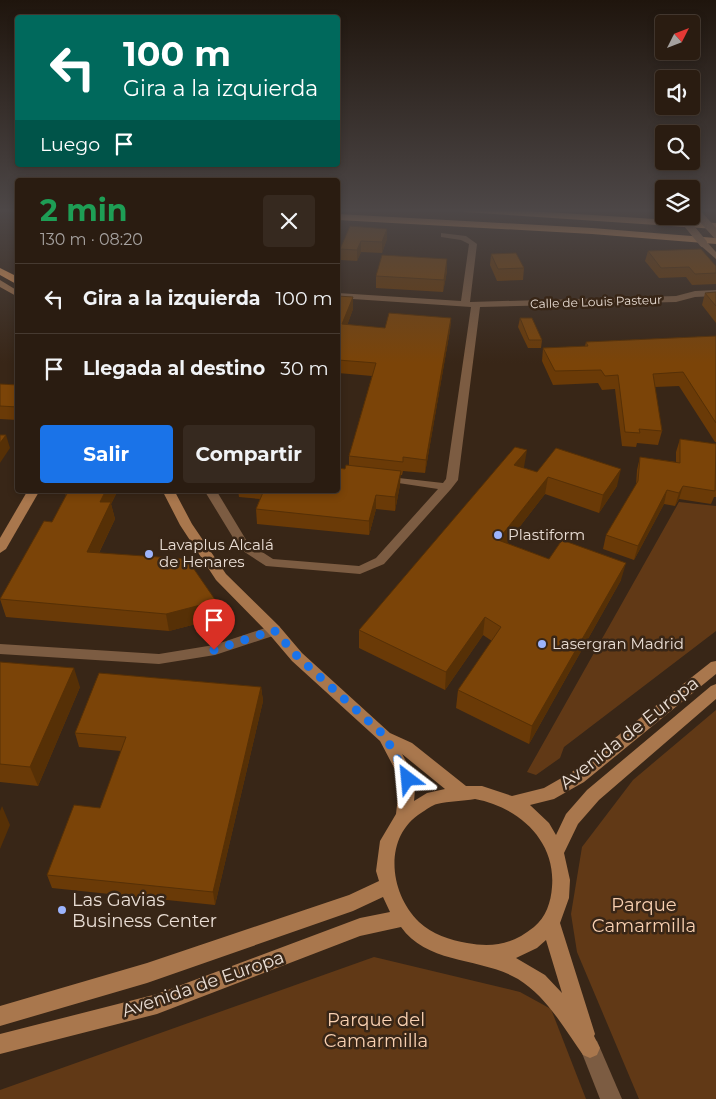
<!DOCTYPE html>
<html lang="es">
<meta charset="utf-8">
<style>
body{margin:0;font-family:Montserrat,sans-serif;background:#36291f;color:#f1f3f6;height:100vh;display:flex;flex-direction:column;font-size:19px;white-space:nowrap}
*{box-sizing:border-box;margin:0}
p{font-size:16px;color:#a5a19f}
.icon{flex:none;width:28px;height:28px;fill:none;stroke:currentColor;stroke-width:2;stroke-linecap:round;stroke-linejoin:round}
.map{position:relative;flex:1;overflow:hidden}
.panel{position:absolute;left:15px;top:178px;width:325px;height:315px;display:flex;flex-direction:column;background:#2a1c11;border-radius:5px;box-shadow:0 2px 8px #0003,0 0 0 1px #463a31}
.panel>*{flex:none}
.hud{position:absolute;left:15px;top:15px;width:325px;height:152px;border-radius:5px;box-shadow:0 2px 8px #0003,0 0 0 1px #463a31;background:#00695c;color:#fff;overflow:hidden}
.needle{width:32px;rotate:48deg}
.fabs{position:absolute;left:655px;top:15px;display:grid;gap:10px}
.fabs a{display:grid;place-items:center;width:45px;height:45px;border-radius:5px;background:#2a1c11;box-shadow:0 2px 8px #0003,0 0 0 1px #463a31;font-size:25px}
.pin{position:absolute;display:grid;place-items:center;width:42px;height:42px;color:#fff;margin:-51px -21px;border-radius:50% 50% 50% 0;rotate:-45deg;box-shadow:0 0 5px #0007}
.pin .icon{rotate:45deg}
.me{position:absolute;width:55px;margin:-28px;rotate:331deg;stroke-linejoin:round;filter:drop-shadow(0 0 4px #0008)}
.turn{display:flex;align-items:center;gap:18px;height:105px;padding:0 25px;font-size:22px}
.turn .icon{width:65px;height:65px;stroke-width:2.5}
.turn b{display:block;font-size:35px;line-height:42px}
.then{display:flex;align-items:center;height:48px;padding:0 25px;background:#0003;gap:10px;font-size:19px}
.round{display:grid;place-items:center;flex:none;width:52px;height:52px;border-radius:5px;background:#36291f}
.summary{display:flex;align-items:center;justify-content:space-between;height:85px;padding:0 25px}
h1{font-size:30px;font-weight:700;line-height:38px;color:#1e9e55}
.action{display:flex;gap:10px;margin-top:auto;padding:10px 25px}
.action a{flex:1;height:58px;border-radius:5px;background:#1a73e8;color:#fff;font-size:20px;font-weight:700;line-height:58px;text-align:center}
.action a+a{background:#36291f;color:#f1f3f6}
ul{padding:0;list-style:none}
li{display:flex;align-items:center;gap:15px;height:70px;padding:0 25px;border-top:1px solid #463a31}
li div{flex:1}
li b{display:block;font-size:19px}
li em{font-style:normal}
.map>svg:first-child{display:block}
.green{fill:#613916}
.lines{fill:none;stroke-linecap:round;stroke-linejoin:round}
.street{fill:#7c5c42;fill-rule:evenodd}
.secondary{fill:#a9774d;fill-rule:evenodd}
.highway{fill:#ec9e5b;fill-rule:evenodd}
.secondary-bridge{stroke:#a9774d;stroke-width:8}
.wall{fill:#6a3a07}
.shaded-wall{fill:#563006}
.building{fill:#7b4408;stroke:#563006}
.route{stroke:#1a73e8;stroke-width:9;stroke-dasharray:0 16.2}
.poi-dot{fill:#9cb4fd;stroke:#382617;stroke-width:2}
.labels{text-anchor:middle;stroke-width:5;stroke-linejoin:round;paint-order:stroke}
.far-street-label{font-size:12px;fill:#eaded5;stroke:#382617}
.poi-label{font-size:15px;fill:#eaded5;stroke:#382617;text-anchor:start}
.near-street-label{font-size:18px;fill:#eaded5;stroke:#382617}
.near-poi-label{font-size:18px;fill:#eaded5;stroke:#382617;text-anchor:start}
.near-park-label{font-size:18px;fill:#f9d0b1;stroke:#382617}
</style>
<div class="map">
<svg width="716" height="1099" viewBox="0 0 716 1099">
<rect width="100%" height="100%" fill="#382617"/>
<g class="green">
<path d="M679,502l37,4v125l-152,116 -4,11 -24,17 -9,-3z"/>
<path d="M716,710v389h-77l-62,-147 -6,-38 11,-67 51,-67z"/>
<path d="M374,957l146,35 31,17 35,90h-586v-9z"/>
</g>
<g class="lines">
<g class="street">
<path d="M441,233l25,3 11,8 -7,58 206,-6 19,-5 21,-1v6l-21,1 -19,5 -196,5 -22,173 -7,9 -67,75 -24,10 -94,-8 -26,-17 -36,-59h12l32,53 25,16 86,7 17,-8 62,-69 -53,-8 -4,-1 -2,-2 2,-2 62,7 3,-4 25,-172 -133,-9v-5l123,8 8,-57 -8,-4 -20,-3z"/>
<path d="M274,625l5,1 2,4 -2,4 -64,21 -56,9 -159,-10v-10l159,10 55,-9z"/>
<path d="M590,1038l7,3 25,58h-22l-20,-51 3,-7z"/>
</g>
<g class="secondary">
<path d="M691,209h6l6,6 -7,2z"/>
<path d="M700,241h6l10,11v7l-16,-14z"/>
<path d="M0,280l18,11v6l-18,-10z"/>
<path d="M28,490h12l-34,59 -6,4v-15z"/>
<path d="M162,490h12l18,34 34,50 53,52 23,27 88,80 22,10 54,43h16l30,10 32,-8 28,-16 139,-110 5,-1v13l-132,108 -30,17 -24,6 19,18 7,12 10,-21 21,-24 124,-104 5,-2v15l-117,101 -21,24 -14,29 6,27 -1,18 -9,25 35,111 -1,2 6,12 -3,7 -7,3 -7,-3c-19,-27 -36,-58 -65,-76 -37,-22 -90,-14 -117,-52l-41,9 -203,78 -157,40v-20l157,-40 203,-76 30,-6 -7,-15 -30,14 -206,72 -147,43v-20l147,-43 202,-68 30,-14 -3,-10 4,-30 16,-27 4,-35 -20,-38 -88,-80 -23,-27 -53,-54 -36,-55zM402,754l43,35 -18,4 -13,8 2,-22zM475,799c43,8 81,41 77,88 -1,15 -6,30 -18,40 -21,17 -41,21 -67,16 -17,-3 -35,-9 -48,-21 -30,-29 -36,-85 2,-109 5,-3 11,-8 16,-9 12,-3 26,-3 38,-5zM546,940l16,53 -17,-18 -29,-17 21,-10z"/>
</g>
<g class="highway">
<path d="M460,209h40l216,14v6l-252,-17z"/>
<path d="M338,214l254,14 124,10v6l-124,-10 -254,-14z"/>
<path d="M0,268l18,9v8l-18,-10z"/>
</g>
<g class="secondary-bridge">
<path d="M699,215l17,19"/>
<path d="M681,216l22,27"/>
</g>
</g>
<g class="wall">
<path d="M387,229v10l-5,14 -21,-1 -4,9 -16,-1 -1,-11z"/>
<path d="M648,251l68,15v18l-24,1 -6,-8 -27,1 -14,-17z"/>
<path d="M491,254l33,14 -1,12 -26,1 -7,-16z"/>
<path d="M447,259v12l-4,21 -67,-4v-12z"/>
<path d="M716,292v31l-14,-18 3,-12z"/>
<path d="M338,296l15,13 -6,16 38,3 66,-10 -1,12 -25,143 -22,-2 -1,4h-2v10l-5,26 -19,-2 -7,26 -112,-11 -1,-15 4,-10 -21,-2 -1,-7h100l7,-21 4,-4v-9l23,-80 -34,-3v2z"/>
<path d="M520,318l22,22 -1,8h-13l-10,-21z"/>
<path d="M716,336v106h-1l-36,-56 -24,1 7,44 -4,14 -21,-2 -1,4 -14,-1 -7,-57 -13,1 -4,-7 -45,2 -11,-24 1,-13 42,-2 1,-4z"/>
<path d="M0,384l18,1v35l-18,-1z"/>
<path d="M680,439l36,5v53h-2l-3,7 -32,-5 -4,7 -11,-2 -30,56 -31,-11 3,-14 30,-50 1,-15 3,-13 36,5v-10z"/>
<path d="M524,467v1l13,4 80,14 -18,27 -54,-19 -38,49 42,16 72,21 -92,164 -73,-36 2,-18 34,-49 -9,-6 -38,55 -86,-42v-18z"/>
<path d="M64,490h54l-7,14 4,15 -16,34 117,48 3,17 -50,13 -163,-14 -6,-18 52,-77 14,-26z"/>
<path d="M0,662l80,25 -42,99 -38,-4z"/>
<path d="M261,687l2,14 -48,204 -163,-17 -5,-13 53,-67 21,-57 -42,-4 -4,-14z"/>
</g>
<g class="shaded-wall">
<path d="M387,229v10l-5,14v-11z"/>
<path d="M361,241v11l-4,9v-11z"/>
<path d="M447,259v12l-4,21 1,-12z"/>
<path d="M353,297v12l-10,28 -1,-13z"/>
<path d="M451,318l-1,12 -25,143 1,-13z"/>
<path d="M6,435l4,13 -10,15v-20z"/>
<path d="M527,450l-3,17 -12,15 2,-17z"/>
<path d="M621,469l-4,17 -18,27 4,-18z"/>
<path d="M401,471l-1,14 -5,26v-14z"/>
<path d="M548,477l-3,17 -49,63 2,-17z"/>
<path d="M683,486l-4,13 -4,7 4,-13z"/>
<path d="M106,490h12l-7,14 4,15 -24,50 -4,-17 13,-50z"/>
<path d="M667,490l-3,14 -30,56 4,-14z"/>
<path d="M376,495v14l-7,26v-14z"/>
<path d="M626,563l-5,17 -92,164 3,-18z"/>
<path d="M216,601l3,17 -50,13 -3,-17z"/>
<path d="M485,617l-2,18 -38,55 1,-18z"/>
<path d="M74,668l6,19 -42,99 -8,-19z"/>
<path d="M261,687l2,14 -48,204 -2,-13z"/>
<path d="M2,806l8,19 -10,24v-38z"/>
</g>
<g class="building">
<path d="M350,226l37,3 -5,13 -21,-1 -4,9 -17,-1z"/>
<path d="M701,249l15,17v7l-21,1 -6,-7 -28,1 -13,-17z"/>
<path d="M516,253l8,15 -26,1 -7,-15z"/>
<path d="M382,255l65,4 -3,21 -68,-4z"/>
<path d="M716,292v14l-11,-13z"/>
<path d="M338,296l15,1 -11,27 43,4 4,-15 62,5 -25,142 -23,-3v5l-54,-6 27,-93 -38,-3v2z"/>
<path d="M520,318h12l10,22h-13z"/>
<path d="M716,336v87l-33,-51 -30,2 9,57 -23,-2 1,4 -15,-1 -7,-57 -13,1 -4,-6 -46,1 -12,-23 45,-2 -2,-4z"/>
<path d="M0,384l18,1v22l-18,-1z"/>
<path d="M0,435h6l-6,8z"/>
<path d="M680,439l36,5 -1,47 -32,-5 -4,7 -12,-3 -29,56 -32,-11 32,-54 2,-24 40,6z"/>
<path d="M515,447l12,3 -13,15 23,7 19,-24 65,21 -18,26 -55,-18 -50,63 51,19 13,-19 64,23 -94,163 -74,-36 43,-63 -16,-10 -39,55 -87,-42z"/>
<path d="M346,465l55,6 -6,26 -19,-2 -7,26 -113,-12 8,-19h74v-22l7,1z"/>
<path d="M69,490h37l-6,12h11l-24,50 100,7 29,42 -50,13 -166,-15 44,-78 8,1z"/>
<path d="M0,662l74,6 -44,99 -30,-3z"/>
<path d="M99,673l162,14 -48,205 -166,-17 27,-70 26,3 26,-71 -51,-4z"/>
</g>
<linearGradient id="sky" x2="0" y2="1"><stop stop-color="#1f150d"/><stop offset="0.58" stop-color="#4d4747"/><stop offset="1" stop-color="#4d4747" stop-opacity="0"/></linearGradient>
<rect width="716" height="363" fill="url(#sky)"/>
<g class="lines">
<path class="route" d="M214,650l60,-20 24,27 87,79 23,43"/>
</g>
<g class="poi-dot">
<circle cx="498" cy="535" r="5"/>
<circle cx="149" cy="554" r="5"/>
<circle cx="542" cy="644" r="5"/>
<circle cx="62" cy="910" r="5"/>
</g>
<g class="labels">
<g class="far-street-label">
<text transform="translate(596 302) rotate(-2)" y="4">Calle de Louis Pasteur</text>
</g>
<g class="poi-label">
<text x="508" y="540">Plastiform</text>
<text x="159" y="550">Lavaplus Alcalá<tspan x="159" dy="17">de Henares</tspan></text>
<text x="552" y="649">Lasergran Madrid</text>
</g>
<g class="near-street-label">
<text transform="translate(629 733) rotate(-38)" y="6">Avenida de Europa</text>
<text transform="translate(203 984) rotate(-19)" y="6">Avenida de Europa</text>
</g>
<g class="near-poi-label">
<text x="72" y="906">Las Gavias<tspan x="72" dy="21">Business Center</tspan></text>
</g>
<g class="near-park-label">
<text x="644" y="911">Parque<tspan x="644" dy="21">Camarmilla</tspan></text>
<text x="376" y="1026">Parque del<tspan x="376" dy="21">Camarmilla</tspan></text>
</g>
</g>
</svg>
<div class="fabs">
<a><svg class="needle" viewBox="-14 -14 28 28"><path d="M0-13l5 13h-10z" fill="#e53935"/><path d="M0 13l5-13h-10z" fill="#a5a19f"/></svg></a>
<a><svg class="icon" aria-label="sound" viewBox="0 0 24 24"><path d="M4 9h4l5-4v14l-5-4H4zM17 9q2 3 0 6"/></svg></a>
<a><svg class="icon" aria-label="search" viewBox="0 0 24 24"><circle cx="10" cy="10" r="6"/><path d="M15 15l6 6"/></svg></a>
<a><svg class="icon" aria-label="layers" viewBox="0 0 24 24"><path d="M12 4l9 5-9 5-9-5zM3 14l9 5 9-5"/></svg></a>
</div>
<div class="pin" style="left:214px;top:650px;background:#d93025"><svg class="icon" aria-label="arrive" viewBox="0 0 24 24"><path d="M6 21V4h12l-3 4 3 4H6"/></svg></div>
<svg class="me" style="left:408px;top:779px" viewBox="-20 -20 40 40"><path d="M0-17L14 15 0 8-14 15z" fill="#1a73e8" stroke="#fff" stroke-width="4"/></svg>
<div class="hud">
<div class="turn"><svg class="icon" aria-label="left" viewBox="0 0 24 24"><path d="M17 20v-9H6M10 6l-5 5 5 5"/></svg><div><b>100 m</b>Gira a la izquierda</div></div>
<div class="then">Luego<svg class="icon" aria-label="arrive" viewBox="0 0 24 24"><path d="M6 21V4h12l-3 4 3 4H6"/></svg></div>
</div>
<section class="panel">
<div class="summary"><div><h1>2 min</h1><p>130 m · 08:20</p></div><a class="round"><svg class="icon" aria-label="close" viewBox="0 0 24 24"><path d="M6 6l12 12M18 6L6 18"/></svg></a></div>
<ul>
<li><svg class="icon" aria-label="left" viewBox="0 0 24 24"><path d="M17 20v-9H6M10 6l-5 5 5 5"/></svg><div><b>Gira a la izquierda</b></div><em>100 m</em></li>
<li><svg class="icon" aria-label="arrive" viewBox="0 0 24 24"><path d="M6 21V4h12l-3 4 3 4H6"/></svg><div><b>Llegada al destino</b></div><em>30 m</em></li>
</ul>
<div class="action"><a>Salir</a><a>Compartir</a></div>
</section>
</div>
